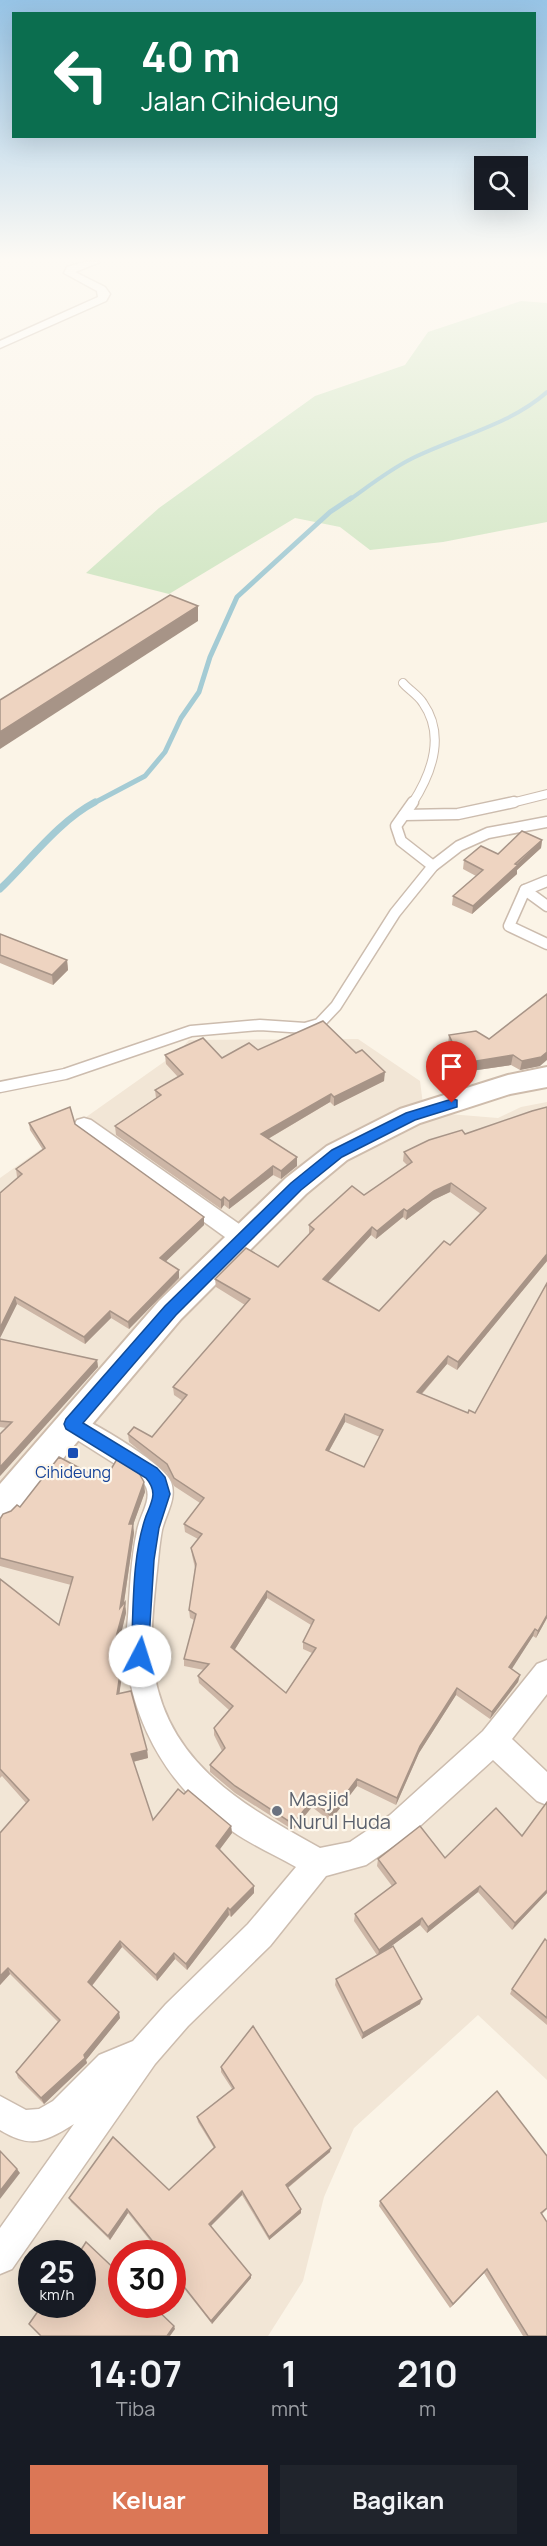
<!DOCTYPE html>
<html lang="id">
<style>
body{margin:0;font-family:Manrope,sans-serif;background:#20242c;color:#f1f3f6;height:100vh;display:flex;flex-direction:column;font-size:22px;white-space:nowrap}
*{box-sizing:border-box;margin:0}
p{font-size:20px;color:#9ea1a6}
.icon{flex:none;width:33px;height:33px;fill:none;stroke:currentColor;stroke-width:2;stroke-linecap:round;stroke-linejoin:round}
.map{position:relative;height:2336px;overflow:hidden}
.drawer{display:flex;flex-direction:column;background:#171b24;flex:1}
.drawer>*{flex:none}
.guide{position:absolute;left:12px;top:12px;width:524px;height:126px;border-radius:0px;box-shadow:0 6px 24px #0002;background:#0b6e4f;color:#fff;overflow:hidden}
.tools{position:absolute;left:474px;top:156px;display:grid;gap:12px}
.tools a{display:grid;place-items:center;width:54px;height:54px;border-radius:0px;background:#171b24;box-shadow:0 6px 24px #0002;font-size:30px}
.speed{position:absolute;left:18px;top:2240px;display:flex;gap:12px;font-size:30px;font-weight:700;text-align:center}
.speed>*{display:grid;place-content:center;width:78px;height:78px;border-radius:50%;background:#171b24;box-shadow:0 6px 24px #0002;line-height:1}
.speed small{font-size:15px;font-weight:400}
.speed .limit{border:9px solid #d22;background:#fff;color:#111}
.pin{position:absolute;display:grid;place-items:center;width:51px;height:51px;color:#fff;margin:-62px -26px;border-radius:50% 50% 50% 0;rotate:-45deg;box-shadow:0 0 6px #0007}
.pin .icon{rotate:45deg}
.me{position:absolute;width:66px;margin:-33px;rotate:5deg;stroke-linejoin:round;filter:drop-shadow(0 0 4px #0008)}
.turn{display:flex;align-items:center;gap:21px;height:126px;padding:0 30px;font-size:27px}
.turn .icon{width:78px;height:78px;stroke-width:2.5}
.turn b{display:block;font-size:42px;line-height:51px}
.eta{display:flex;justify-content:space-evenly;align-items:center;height:102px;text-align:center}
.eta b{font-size:36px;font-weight:700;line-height:42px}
.action{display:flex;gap:12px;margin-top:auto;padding:12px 30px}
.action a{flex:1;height:69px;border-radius:0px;background:#db7756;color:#fff;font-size:24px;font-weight:700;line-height:69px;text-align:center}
.action a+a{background:#20242c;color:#f1f3f6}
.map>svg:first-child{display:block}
.residential{fill:#f2e6d6;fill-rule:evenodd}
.green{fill:#d3e7c6}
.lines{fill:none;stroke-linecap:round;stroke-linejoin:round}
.stream-far2{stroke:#a4cbd4;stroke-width:4}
.stream-far1{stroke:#a4cbd4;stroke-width:5}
.stream{stroke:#a4cbd4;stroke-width:7}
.lane-far1-casing{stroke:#ccbcae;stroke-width:10}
.lane-casing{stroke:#ccbcae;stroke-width:13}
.street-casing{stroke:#ccbcae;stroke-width:3}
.secondary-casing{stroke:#cebcac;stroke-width:4}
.lane-far1{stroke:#fff;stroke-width:8}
.lane{stroke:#fff;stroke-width:10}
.street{fill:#fff;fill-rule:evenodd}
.secondary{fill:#fff;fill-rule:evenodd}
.wall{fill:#cdb6a6;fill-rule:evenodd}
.shaded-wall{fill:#a79487}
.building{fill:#eed4c1;stroke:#a79487;stroke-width:1.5;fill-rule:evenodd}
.route{fill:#1a73e8;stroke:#114b97;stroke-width:1.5}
.transit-dot{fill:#1a4fb4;stroke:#fef8ed;stroke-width:2}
.worship-dot{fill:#6b7280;stroke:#fef8ed;stroke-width:2}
.labels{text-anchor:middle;stroke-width:4.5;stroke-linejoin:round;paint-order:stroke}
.transit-label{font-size:16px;fill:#164399;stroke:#fef8ed}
.near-worship-label{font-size:20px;fill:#5b616d;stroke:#fef8ed;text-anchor:start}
</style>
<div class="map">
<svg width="547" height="2336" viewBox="0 0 547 2336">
<rect width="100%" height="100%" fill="#fbf4e7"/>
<path class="residential" d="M358,1039l62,42 4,31 74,6 23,-11 26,-5v978l-69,-65 -124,113 -30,69 -21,84 -35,55h-268v-1158l178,-126 11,-12zM32,2253h50v51h-50zM122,2253h50v51h-50z"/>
<path class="green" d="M521,301l26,2v219l-104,20 -73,8 -30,-23 -45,-9 -126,76 -83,-21 73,-65 156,-112 90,-31 23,-33z"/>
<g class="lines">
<path class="stream-far2" d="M349,500c20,-14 40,-30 62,-41 44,-22 99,-34 136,-67"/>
<path class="stream-far1" d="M92,804l53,-28 20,-24 16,-34 18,-26 11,-35 27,-60 93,-85 21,-14"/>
<path class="stream" d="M0,889c30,-29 59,-68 95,-87"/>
<g class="lane-far1-casing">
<g id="lane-far1">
<path d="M403,683c6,7 15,12 20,20 23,33 9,70 -11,101"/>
<path d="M508,804l39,-10"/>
</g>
</g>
<g class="lane-casing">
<g id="lane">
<path d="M413,802l-17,24 5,15 32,25"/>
<path d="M404,815l54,-1 56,-12"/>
<path d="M547,881l-22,9 -16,36 38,18"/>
<path d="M525,890l22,16"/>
<path d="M0,1087l65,-13 126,-43 69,-6 45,3 14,-4 17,-18 59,-93 38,-47 26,-20 29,-13 59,-11"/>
</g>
</g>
<g class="street-casing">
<g id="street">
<path d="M85,262h15l-25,10 30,15 5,7 -4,7 -106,47v-7l98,-44 -1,-6 -33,-18 3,-6z"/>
<path d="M84,1118l7,2 161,113 3,6 -3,6 -8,2 -8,-2 -159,-115 -3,-5 3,-5z"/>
<path d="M72,1414c20,7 93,50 99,68 6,17 -5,31 -9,48 -2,10 -3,21 -4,31 -3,29 -8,67 -6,95 9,104 87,147 168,192l30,-6 40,-27 93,-84 54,-67 10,-4v34l-35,45 35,33v33l-10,-4 -44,-41 -83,75 -44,30 -40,11 -56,70 -82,80 -33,38 -143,205 -12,5v-46l74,-104c-29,18 -43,25 -74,6v-34l26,14 13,-1 14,-8 46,-46 34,-14 33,-37 82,-80 48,-57c-21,-12 -44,-22 -64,-36 -60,-39 -97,-102 -106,-173 -2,-13 1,-28 2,-41 2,-29 3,-58 9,-86 3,-18 19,-35 5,-50l-79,-50 -3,-7 3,-7z"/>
</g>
</g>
<g class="secondary-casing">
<path id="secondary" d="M547,1067v20l-37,7 -90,29 -73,37 -41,34 -125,125 -169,200 -12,4v-39l159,-183 127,-123 41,-32 73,-37 108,-34z"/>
</g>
<use href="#lane-far1" class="lane-far1"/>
<use href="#lane" class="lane"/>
<use href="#street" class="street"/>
<use href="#secondary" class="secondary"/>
</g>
<g class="wall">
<path d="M542,840l-1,8 -24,22v4l-45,40 -20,-9 1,-9 23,-20 -13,-7 1,-9 34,-6z"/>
<path d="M0,934l67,26 1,10 -15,15 -53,-22z"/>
<path d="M449,1035l40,4 51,27 -20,4 -9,-5 -54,8 1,-7 -10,-21z"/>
<path d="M258,1050l126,31 -50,25 -4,-4 -62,37 29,27 -16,13 -8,-4 -44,34 -5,-4 -3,4 -105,-74 -1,-9 41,-28 -1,-8 23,-13 -12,-13 -1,-9 57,3z"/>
<path d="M547,1107v154l-90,109 -10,-6 -25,30 46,19h7l72,-130v335l-11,20 -3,-2 -22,33 9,6 -2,7 -28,37 -34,-24 -37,58 -23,52 -39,-19 -27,35 -18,-14 -19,23 -58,-37 -25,-21v-7l12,-14 -8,-16v-7l15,-18 -30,-27 -1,-7 6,-6 -20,-4v-7l10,-39 -4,-2 -1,-8 6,-42 -3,-13 -1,-7 7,-9 -13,-7 -1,-8 16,-21 -26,-17 -7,-13 -38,-31 -1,-8 24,3 31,-36 -9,-6 -1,-8 72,-82 -29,-18 -1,-8 63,-12 31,-33v-9l55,-30 43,-30 -4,-4 1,-9 61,-18zM450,1192l31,22 -31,31 -71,66 -51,-29 43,-47 5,4 27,-22 3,3 27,-20zM345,1422l35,15 -16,30 -35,-16zM267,1598l44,27 -8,17v7l9,4 -26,40 -51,-44z"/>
<path d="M29,1123l46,1 129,93v8l-39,37 14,8v8l-50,51 -18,-11 -26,26 -68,-40 -17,34 18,-160 -1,-1 -1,-8 27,-19 -13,-20z"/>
<path d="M0,1339l97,21 1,7 -98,109v-42l6,-6 -6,-1z"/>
<path d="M104,1481l41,11 -12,33 1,8 -10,70 2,7v3l-7,29 5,20 -5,32 28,56 1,8 -15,4 20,58 31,-26 47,32 1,7 -12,16 34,37v7l-23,24 -2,-2 -42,55 -12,-11 -18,22 -35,-34 -30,39 28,32 -34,42 1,3 -43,41 -26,-26 -2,-6 42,-50 -48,-48 -10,11v-152l26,-30 -24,-27 -2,2v-199l59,46 12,-40 -71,-19v-47l20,-12z"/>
<path d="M547,1802v91l-35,37 -34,-38 -51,41 -7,-8 -37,27 37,52 -58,35 -27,-54 1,-6 41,-24 -23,-34 1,-7 37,-28 -15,-20 1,-7 67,-1 77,-22z"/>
<path d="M547,1941v84l-37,-31 2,-5z"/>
<path d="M221,2067l109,85 -42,36 13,25 -32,27 -27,-45 -32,31 41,52 -39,46 -33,-42 -1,-3 2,-2 -8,-9v-15h-12l-32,-40 -18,27 -39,-38 -2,-4 100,-8 45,-42 -16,-26 -1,-5 35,-28 -11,-17z"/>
<path d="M547,2156v53l-5,5 5,122h-24l-39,-63 -34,35 -71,-102 1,-5z"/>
</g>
<g class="shaded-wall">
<path d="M198,606v15l-198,128v-17z"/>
<path d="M542,840l-1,8 -24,22v4l-45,40 1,-8z"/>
<path d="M67,960l1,10 -15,15 -1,-10z"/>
<path d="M547,1052v8l-7,6 -20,4 2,-9z"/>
<path d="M513,1055l-2,10 -54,8 1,-9z"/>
<path d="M385,1072l-1,9 -50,25v-9z"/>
<path d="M331,1094l-1,8 -69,41v-9z"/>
<path d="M297,1157v9l-16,13v-8z"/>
<path d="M273,1166v9l-44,34v-8z"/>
<path d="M451,1183l-1,9 -17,8 -27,20 1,-9 27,-20z"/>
<path d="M224,1197v8l-3,4v-9z"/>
<path d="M404,1209l-1,8 -27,22 1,-8z"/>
<path d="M204,1217v8l-43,41 -1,-8z"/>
<path d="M372,1227l-1,8 -48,52v-8z"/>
<path d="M547,1254v7l-90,109 1,-8z"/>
<path d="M179,1270v8l-50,51 -1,-7z"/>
<path d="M15,1297l2,7 -17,34v-10z"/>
<path d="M110,1311l1,7 -26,26 -1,-7z"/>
<path d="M448,1356l-1,8 -31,36 1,-8z"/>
<path d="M97,1360l1,7 -98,109v-9z"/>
<path d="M345,1414v8l-20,36 1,-8z"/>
<path d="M144,1482l1,10 -12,33 1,8 -12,83 -2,-8 9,-84z"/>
<path d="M267,1591v7l-35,56 -1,-7z"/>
<path d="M125,1602l1,11 -9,37 -2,-9z"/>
<path d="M547,1615v3l-11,20 2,-7z"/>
<path d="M535,1629l-2,7 -25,39 1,-8z"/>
<path d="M122,1642l2,20 -6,41 -1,-9z"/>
<path d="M520,1675l-2,7 -28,37 2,-7z"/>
<path d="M457,1688l-1,7 -37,58 -23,52 1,-7 23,-52z"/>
<path d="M147,1750l1,8 -16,4 -1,-8z"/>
<path d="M357,1779v7l-27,35v-6z"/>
<path d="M312,1800v7l-19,23v-6z"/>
<path d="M231,1826l1,7 -15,20 -1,-7z"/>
<path d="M254,1886v7l-23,24 -1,-7z"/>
<path d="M480,1886l-2,6 -51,41 1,-6z"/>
<path d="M547,1890v3l-35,37 3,-7z"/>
<path d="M228,1908l1,7 -42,55 -1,-6z"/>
<path d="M422,1918l-2,7 -42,31 1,-6z"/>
<path d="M120,1941l2,6 -32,41 -2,-6z"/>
<path d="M174,1953l1,6 -18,22 -1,-6z"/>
<path d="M8,1968l2,6 -10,11v-9z"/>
<path d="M422,1999l-2,5 -58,35 1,-6z"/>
<path d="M119,2012l1,6 -34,42 1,3 -43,41 -3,-6 43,-43z"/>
<path d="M331,2148l-1,4 -44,37v-4z"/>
<path d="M17,2169l3,4 -20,26v-8z"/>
<path d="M242,2191v4l-33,33v-4z"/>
<path d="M127,2209l1,4 -18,27 -2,-4z"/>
<path d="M301,2209v4l-32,27v-3z"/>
<path d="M487,2269l-3,4 -34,35 3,-4z"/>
<path d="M251,2275v3l-39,46 -1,-3z"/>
<path d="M174,2326l1,3 -5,7h-3z"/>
</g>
<g class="building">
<path d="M170,595l28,11 -198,126v-32z"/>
<path d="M522,831l20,9 -27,24 3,1 -45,41 -20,-10 30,-26 -19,-10 17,-14 17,8z"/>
<path d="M0,934l67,26 -15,15 -52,-20z"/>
<path d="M547,994v58l-6,5 -19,4 -9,-6 -55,9 3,-2 -12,-27 27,-4 13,8z"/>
<path d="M323,1021l33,32 6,-3 23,22 -51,25 -3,-3 -70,40 36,23 -16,14 -8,-5 -44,35 -5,-4 -3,3 -106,-74 46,-31 -6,-5 28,-16 -18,-19 38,-17 19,20 27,-15 9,7z"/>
<path d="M70,1107l5,17 129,93 -44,41 19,12 -51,52 -18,-11 -26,26 -69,-40 -15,31v-135l22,-19 -6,-5 29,-21 -16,-25z"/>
<path d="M547,1107v147l-89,108 -10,-6 -31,36 51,21 1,-3 6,3 72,-130v332l-9,16 -3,-2 -26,38 11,8 -28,37 -35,-24 -37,58 -23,52 -40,-19 -27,36 -18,-15 -19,24 -58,-38 -25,-21 15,-17 -11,-20 19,-22 -35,-30 11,-12 -25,-5 12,-45 -7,-4 7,-46 -5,-16 11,-14 -18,-10 20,-26 -30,-20 -7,-14 -39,-30 6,-7 18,10 35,-42 -14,-8 77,-88 -35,-20 31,-31 32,19 36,-38 -5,-4 43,-39 12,9 48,-33 -8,-10 25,-12 33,-10 3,4 67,-23zM451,1183l35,25 -36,37 -6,-4 -65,70 -56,-32 49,-52 5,4 27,-22 3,2 27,-20zM345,1414l38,16 -19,37 -38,-17zM267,1591l47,29 -11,22 13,6 -30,45 -55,-46z"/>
<path d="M0,1339l97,21 -97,107v-33l12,-12 -12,-1z"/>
<path d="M59,1457l45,24 13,-22 22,14 5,9 -15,42h4l-13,84 5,-6v2l-10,37 7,1 1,11 -6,41 14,-3 16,59 -16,4 22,66 25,-31 6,5 4,-4 43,36 -15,20 38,40 -24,24 -2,-2 -42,56 -12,-11 -18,22 -36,-34 -32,41 31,30 -35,43 1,3 -44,40 -25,-26 44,-52 -52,-52 -8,8v-143l29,-33 -29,-31v-190l59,46 14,-48 -73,-19v-39l3,-5 8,-3 6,-6 3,2z"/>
<path d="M547,1802v88l-32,33 -35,-37 -52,41 -6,-9 -43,32 -24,-36 41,-31 -18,-24 42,-33 25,32 51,-50 26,28z"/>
<path d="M545,1939l2,2v77l-35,-29z"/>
<path d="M393,1946l29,53 -59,34 -27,-54z"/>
<path d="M253,2026l78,122 -45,37 15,24 -32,28 -27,-46 -33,33 42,51 -40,46 -33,-42 2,-3 -8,-10v-13h-10l-35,-44 -19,27 -39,-38 44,-61 56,53 46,-43 -18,-30 37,-29 -13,-21z"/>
<path d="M497,2091l50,65v52l-6,5 6,9v114h-19l-41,-67 -34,35 -73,-103z"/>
<path d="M0,2151l17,18 -17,22z"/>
<path d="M86,2242l36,34v28h29l23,22 -7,10h-126l-12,-12 14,-20h39v-51h-3z"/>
</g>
<linearGradient id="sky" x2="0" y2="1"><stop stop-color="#97c4e6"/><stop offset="0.44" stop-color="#fdfaf4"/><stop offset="1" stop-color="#fdfaf4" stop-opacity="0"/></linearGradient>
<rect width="547" height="589" fill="url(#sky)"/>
<path class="route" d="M452,1099l5,1v7l-42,13 -73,37 -41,33 -125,125 -93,108 74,45 8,9 5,17 -11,34 -5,32 -6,96 -2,6 -6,2 -7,-2 -2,-6c3,-45 0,-97 15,-140 6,-15 12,-24 0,-38l-80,-49 -2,-5 2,-5 99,-113 126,-123 41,-33 74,-37z"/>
<rect class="transit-dot" x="67" y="1447" width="12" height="12" rx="3"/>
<circle class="worship-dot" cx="277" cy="1811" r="6"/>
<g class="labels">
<g class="transit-label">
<text x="73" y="1478">Cihideung</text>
</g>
<g class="near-worship-label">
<text x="289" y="1806">Masjid<tspan x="289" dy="23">Nurul Huda</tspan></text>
</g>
</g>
</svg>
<div class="tools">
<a><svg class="icon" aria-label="search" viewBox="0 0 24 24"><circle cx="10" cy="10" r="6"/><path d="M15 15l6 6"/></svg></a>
</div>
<div class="speed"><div>25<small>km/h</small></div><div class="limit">30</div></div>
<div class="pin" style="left:452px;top:1103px;background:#d93025"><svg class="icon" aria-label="arrive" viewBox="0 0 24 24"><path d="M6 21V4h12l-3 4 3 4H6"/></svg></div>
<svg class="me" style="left:140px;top:1656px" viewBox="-20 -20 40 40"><circle r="19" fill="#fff"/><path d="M0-13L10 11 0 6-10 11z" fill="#1a73e8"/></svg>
<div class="guide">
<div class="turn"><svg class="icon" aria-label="left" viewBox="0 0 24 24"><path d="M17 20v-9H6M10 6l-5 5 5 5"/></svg><div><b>40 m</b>Jalan Cihideung</div></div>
</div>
</div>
<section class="drawer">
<div class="eta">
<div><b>14:07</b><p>Tiba</p></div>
<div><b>1</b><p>mnt</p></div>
<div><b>210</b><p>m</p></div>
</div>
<div class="action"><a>Keluar</a><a>Bagikan</a></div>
</section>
